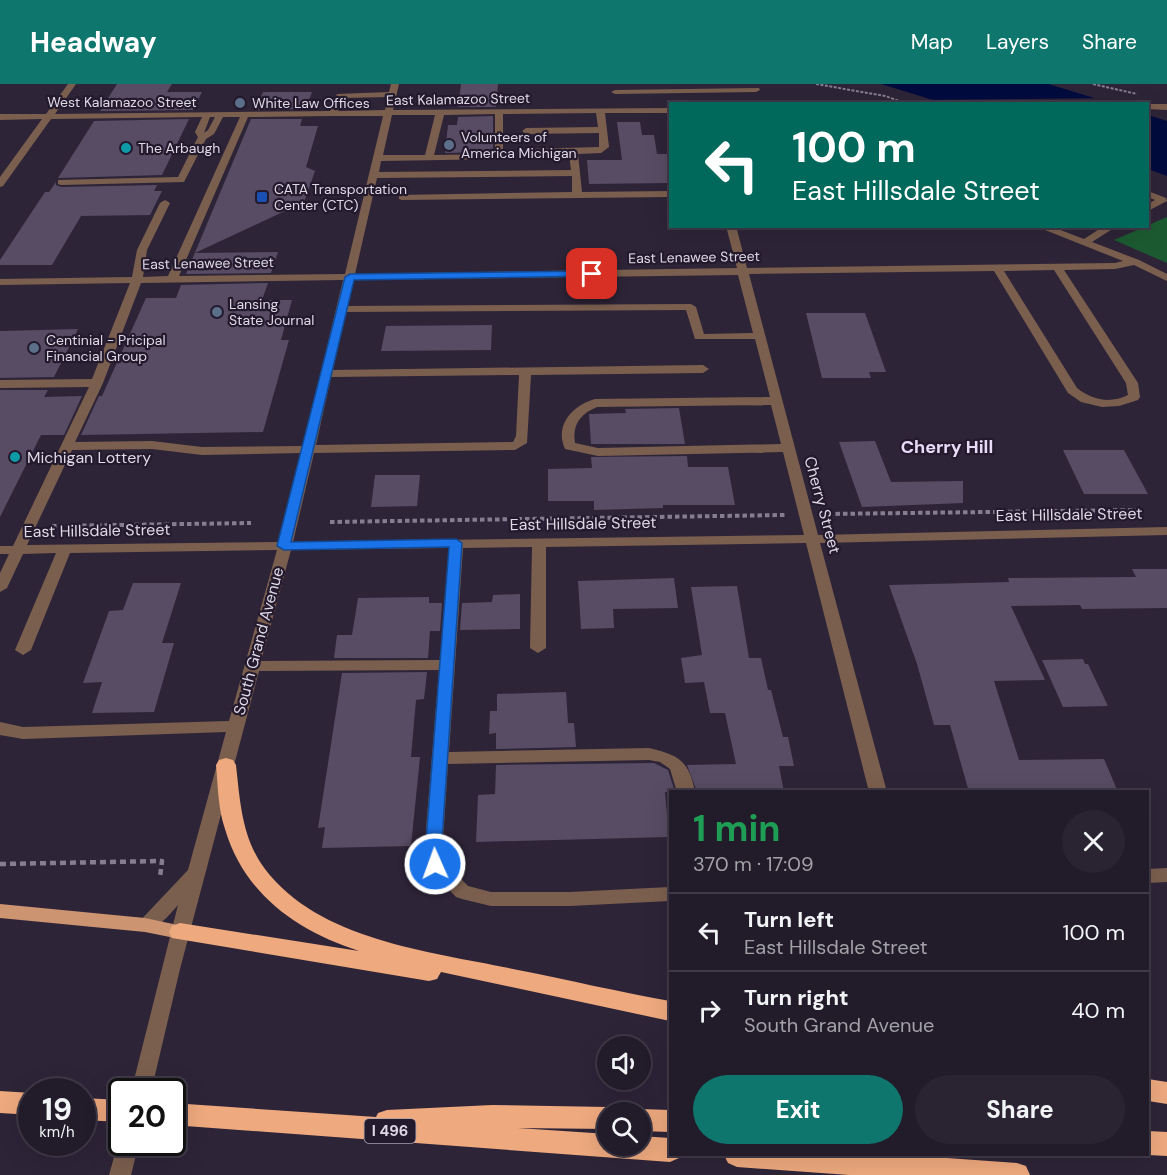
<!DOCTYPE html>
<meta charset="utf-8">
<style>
body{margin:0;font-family:"DM Sans",sans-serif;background:#2a2432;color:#f1f3f6;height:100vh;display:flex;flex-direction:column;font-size:22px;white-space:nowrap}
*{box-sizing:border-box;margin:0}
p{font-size:20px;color:#a2a1a8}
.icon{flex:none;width:33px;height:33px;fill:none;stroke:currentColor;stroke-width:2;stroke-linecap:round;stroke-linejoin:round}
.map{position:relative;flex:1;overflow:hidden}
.details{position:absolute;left:669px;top:706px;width:480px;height:366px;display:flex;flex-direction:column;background:#221b2a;border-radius:0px;box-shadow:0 6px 24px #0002,0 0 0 2px #3f3947}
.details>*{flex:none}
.banner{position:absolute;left:669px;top:18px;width:480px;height:126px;border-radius:0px;box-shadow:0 6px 24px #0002,0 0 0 2px #3f3947;background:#00695c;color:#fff;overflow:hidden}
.fabs{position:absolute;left:597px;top:952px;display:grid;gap:12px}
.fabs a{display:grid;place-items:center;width:54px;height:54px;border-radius:50%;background:#221b2a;box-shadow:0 6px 24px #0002,0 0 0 2px #3f3947;font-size:30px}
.speed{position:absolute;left:18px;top:994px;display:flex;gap:12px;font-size:30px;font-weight:700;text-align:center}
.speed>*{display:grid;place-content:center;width:78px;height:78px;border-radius:50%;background:#221b2a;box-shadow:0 6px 24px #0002,0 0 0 2px #3f3947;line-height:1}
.speed small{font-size:15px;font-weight:400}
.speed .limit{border:3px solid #111;border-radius:9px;background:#fff;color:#111}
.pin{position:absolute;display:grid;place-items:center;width:51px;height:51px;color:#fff;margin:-26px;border-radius:12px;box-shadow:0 3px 9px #0006}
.me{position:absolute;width:66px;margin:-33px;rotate:358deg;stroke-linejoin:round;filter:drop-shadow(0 0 4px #0008)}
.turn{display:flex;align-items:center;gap:21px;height:126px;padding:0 24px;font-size:27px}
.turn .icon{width:78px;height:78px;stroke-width:2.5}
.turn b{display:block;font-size:42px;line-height:51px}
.round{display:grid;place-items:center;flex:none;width:63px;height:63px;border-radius:32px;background:#2a2432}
.head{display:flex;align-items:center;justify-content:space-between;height:102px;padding:0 24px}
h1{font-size:36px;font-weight:700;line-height:45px;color:#1e9e55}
.button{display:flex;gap:12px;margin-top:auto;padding:12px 24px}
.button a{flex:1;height:69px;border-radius:36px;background:#0f766e;color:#fff;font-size:24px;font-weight:700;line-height:69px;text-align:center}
.button a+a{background:#2a2432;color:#f1f3f6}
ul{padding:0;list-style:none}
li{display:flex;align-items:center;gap:18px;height:78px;padding:0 24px;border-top:2px solid #3f3947}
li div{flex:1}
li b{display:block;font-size:22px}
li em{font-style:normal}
header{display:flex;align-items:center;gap:36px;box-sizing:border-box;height:84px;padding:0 30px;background:#0f766e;color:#fff}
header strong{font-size:28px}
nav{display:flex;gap:33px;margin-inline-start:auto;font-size:21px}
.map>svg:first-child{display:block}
.green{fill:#1c5b31}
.water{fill:#000b3e}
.pier{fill:#2e2438}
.building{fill:#574c63}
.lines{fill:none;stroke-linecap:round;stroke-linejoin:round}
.path-far2{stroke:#867e8e;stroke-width:2;stroke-dasharray:3 1.5;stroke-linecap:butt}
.path-far1{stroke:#867e8e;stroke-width:4;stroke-dasharray:4.5 3;stroke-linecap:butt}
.path{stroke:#867e8e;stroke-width:4.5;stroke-dasharray:6 4;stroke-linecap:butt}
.minor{fill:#7b5f4e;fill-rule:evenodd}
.major{fill:#cd9471;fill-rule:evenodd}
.highway{fill:#eea97e;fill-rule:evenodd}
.route{fill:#1a73e8;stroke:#114b97;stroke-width:1.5}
.service-dot{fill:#5c6f8a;stroke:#241a2e;stroke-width:2}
.culture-dot{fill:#0f9aa8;stroke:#241a2e;stroke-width:2}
.transit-dot{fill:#1a4fb4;stroke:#241a2e;stroke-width:2}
.labels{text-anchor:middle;stroke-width:4.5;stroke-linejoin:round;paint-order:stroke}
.far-street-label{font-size:14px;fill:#dfd9e6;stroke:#241a2e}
.far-poi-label{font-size:14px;fill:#dfd9e6;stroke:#241a2e;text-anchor:start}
.shield{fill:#241a2e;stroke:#a7a0af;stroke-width:1.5}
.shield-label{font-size:15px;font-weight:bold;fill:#dfd9e6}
.poi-label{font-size:16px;fill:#dfd9e6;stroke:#241a2e;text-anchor:start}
.street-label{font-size:16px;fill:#dfd9e6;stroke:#241a2e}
.neighbourhood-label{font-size:18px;font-weight:bold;fill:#e8dbf7;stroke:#241a2e}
</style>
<header>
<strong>Headway</strong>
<nav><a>Map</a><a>Layers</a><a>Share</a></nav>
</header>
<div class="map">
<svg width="1167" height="1091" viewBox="0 0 1167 1091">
<rect width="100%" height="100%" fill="#2e2438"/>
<path class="green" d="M1167,133v46l-53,-23z"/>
<g class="water">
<path d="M881,0h167l63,19h-168z"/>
<path d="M1148,31l19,6v55l-19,-7z"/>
</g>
<path class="pier" d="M1105,14l9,6h-181l-11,-4z"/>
<g class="building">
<path d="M117,0h55l-5,8h35l-9,18 -93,1z"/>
<path d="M461,0h37l-2,23h-38z"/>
<path d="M263,8h49l-6,17 -51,1z"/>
<path d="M493,32v36l-48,1 3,-28h9l1,-8z"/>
<path d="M189,35l-27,56 -104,3 36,-57z"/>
<path d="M251,35h51l-2,7h18l-12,41 9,4 -11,31 -109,51 83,-1 -7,21 -85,1z"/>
<path d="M617,38h23l2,13h12l3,19h13v29l-81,1 -2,-24h35z"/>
<path d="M56,98v3l5,2 96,-2 -3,6h8l-12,24 -69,1 -29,49h-52v-5l45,-68h4z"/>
<path d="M268,199l-6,17h30l-11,40h8l-26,92 -182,3 18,-39h3l44,-98h30l5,-13z"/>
<path d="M806,229h59l21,59h-17l2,6h-49z"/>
<path d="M492,241l-1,25 -110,1 5,-25z"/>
<path d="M78,245l-24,48 -54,1v-47z"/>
<path d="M0,306h48l-4,7 38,-1 -18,39h-23l-41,82z"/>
<path d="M679,324l6,36h-94l-2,-30 37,-1 -1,-4z"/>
<path d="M875,357l16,41 72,-1v22l-101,4 -23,-65z"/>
<path d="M1063,366h61l24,44h-64z"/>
<path d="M687,372l1,11h40l7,38h-72v3l-69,2v-9h-46v-32l44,-1 -1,-11z"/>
<path d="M375,391h45l-3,31 -46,1z"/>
<path d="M1132,485h35v39l-85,1 -2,-4 -69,1 34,74 -51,1 25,79 85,-1 14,33h-149l-19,-67h-16l-17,-61 -28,-79 120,-3 -1,-4 128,-1z"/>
<path d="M674,494l4,30 -65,1 1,19 -33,1 -3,-48z"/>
<path d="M133,499h48l-19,60h12l-20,69 -62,1 10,-31 -19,1 26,-72 14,-1z"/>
<path d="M737,502l12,72h12l7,32h3l12,47h5l6,29h-15l5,26h-87l-10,-27 49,-1 -11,-51h-15l-6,-31 -19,1 -4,-25 21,-3 -11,-68z"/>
<path d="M520,510v35l-60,1 2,-27 30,-1 1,-7z"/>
<path d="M429,513v6h13l-2,28h-10l-2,27h-94l3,-23h15l6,-37z"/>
<path d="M1083,575l2,5h3l20,42 -45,1 -21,-47z"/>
<path d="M427,588l-3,27 -8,1 -5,57h9l-9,89 -89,2 3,-21 -7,1 24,-155z"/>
<path d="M566,608l2,31h6l2,24 -80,2v-16l-7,1 1,-23h7v-17z"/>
<path d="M654,679l14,7 7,22h-10l4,45 -193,5 2,-47 17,-1 1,-29z"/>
</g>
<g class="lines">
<g class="path-far2">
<path d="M816,0l69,12 23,8"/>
<path d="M1093,0l44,10"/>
</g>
<g class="path-far1">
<path d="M828,430l314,-4"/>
<path d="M330,438l455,-7"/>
<path d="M52,442l199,-3"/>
</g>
<path class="path" d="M0,780l162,-3 -2,16"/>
<g class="minor">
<path d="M68,0h8l-21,30 275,-3 7,-17 52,-2 2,-8h8l-6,26 277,-2v5h-65l4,34 -8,6 -23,1 4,38 88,-1v6l-268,3 -3,-1v-4l173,-3v-16l-195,2 -22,96 382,-6 -11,-42h10l11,42 368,-5 8,-2 -88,-35h15l34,13 20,-13h13l-25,16 47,18 28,14v7l-33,-16 -19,4 -51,1 74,113 2,14 -2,3 -19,6 -17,1 -21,-5 -13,-9 -74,-122 -245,3 69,261 349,-8v8l-347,8 67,249h-18l-63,-249 -260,4v101l-8,5 -8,-5 2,-101 -69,1 -14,204 200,-4c30,7 40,13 46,44h-18l-7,-23 -10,-7 -11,-2 -201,4 -5,77 1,21 24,24 23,6h79l100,-5v14l-100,5h-79l-29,-7 -6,-2 -27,-28 -3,-5 -1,-23 14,-171 -180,1 -79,298 -29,123h-20l47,-187c-10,11 -24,30 -40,25l-2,-5 52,-55 38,-138 -203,7 -23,-4v-13l23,5 206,-6 48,-171 -207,3 -39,97 -8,5 -8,-5 41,-97 -33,1 -16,34 -7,4v-19l9,-19h-9v-8h13l76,-159 -89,1v-8l92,-1 38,-96 -130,2v-6l132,-2 5,-27 23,-47 5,-3 5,3 -23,47 -4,27 25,-1 72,-159h-17l-9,17 -8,5 -22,43 -123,3 -3,-1v-4l120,-3 20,-40 -3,-5 7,-15 -151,2 -48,67 -3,1v-10l42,-58 -42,1v-6h46zM388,13l-3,13 -47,1 5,-13zM596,29l2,14 -72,1 -4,3 4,3 73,-1v14l-72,2 -4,3 4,3h42l2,15 -192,2 2,-11 122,-2v-45zM495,30v40l-61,1 10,-40zM392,31h43l-10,40h-42zM331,32h52l-38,158 -166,2 69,-159zM210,33h5l-7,13 -4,3zM1054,186l72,113 2,12c-18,9 -36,5 -51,-7l-73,-117zM738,191l15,58 -49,1 -8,-27 -5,-3 -343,2 6,-26zM343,196l-40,166 -101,1 -50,-6 -77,1 28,-59 38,-100zM686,226l9,29h60l15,58 -175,2c-22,6 -41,26 -30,50l33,7 185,-4 21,83 -511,7 21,-89 201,-3 12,-7 4,-68 172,-2 6,-4 -6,-4 -370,5 13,-58zM519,291l-3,61 -3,6 -197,3 15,-68zM771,321l10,39 -183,4 -23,-5c-3,-18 5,-29 22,-36zM152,365l50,6 99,-2 -22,89 -252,3 45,-95zM449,464l-9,112 -179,1 30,-111z"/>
<path d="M759,4l1,2 -4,2 -141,2 -4,-2 4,-2z"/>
<path d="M1148,20h19v6l-19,-1z"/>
<path d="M1148,107l18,7 1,3 -19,10v-7l7,-4 -7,-3z"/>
<path d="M1167,784v14l-19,1v-14z"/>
<path d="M120,1052l2,7h17l-8,32h-22z"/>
</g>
<path class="major" d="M0,820l145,14 42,9 2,5 -2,5 -7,2 -35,-7 -145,-14z"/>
<g class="highway">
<path d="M226,674l7,2 3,5c4,36 6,74 29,104 55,73 170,83 253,101 51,10 101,22 152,31v20l-229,-49 -4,7 -8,2 -257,-43 -3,-6 3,-6 8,-3 179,28c-62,-20 -115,-57 -134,-122 -7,-20 -7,-43 -9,-64l3,-5z"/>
<path d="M1148,995l19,3v22l-19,-3z"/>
<path d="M0,1007l32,2v22l-32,-2z"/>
<path d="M82,1014l40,2v22l-40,-2z"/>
<path d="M172,1019l204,14 2,-4 9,-3 105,-5 116,2 9,3 1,3h-10v16l-90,-1 90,6v12h32v-10l30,2v17h11l-2,3 -9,4 -498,-37z"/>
<path d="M640,1025l30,1v22l-30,-1v-18h-10z"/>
<path d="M1148,1047l19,1v24l-19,-1z"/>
<path d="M724,1071h181l112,8 9,3 4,9h-181l-112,-8 -9,-4z"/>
</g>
</g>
<path class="route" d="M592,187l4,1v4l-242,4 -63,262 165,-3 6,4 -20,298 2,23 -3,4 -6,2 -5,-2 -3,-4 -1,-23 23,-294 -165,3 -7,-4 68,-269 5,-3z"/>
<g class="service-dot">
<circle cx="240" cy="19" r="6"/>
<circle cx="449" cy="61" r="6"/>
<circle cx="217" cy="228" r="6"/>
<circle cx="34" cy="264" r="6"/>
</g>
<g class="culture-dot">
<circle cx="126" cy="64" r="6"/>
<circle cx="15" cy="373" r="6"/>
</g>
<rect class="transit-dot" x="256" y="107" width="12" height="12" rx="3"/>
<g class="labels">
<g class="far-street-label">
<text transform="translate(458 15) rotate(-1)" y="5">East Kalamazoo Street</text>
<text x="122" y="23">West Kalamazoo Street</text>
<text transform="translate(694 173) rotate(-1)" y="5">East Lenawee Street</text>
<text transform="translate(208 179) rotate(-1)" y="5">East Lenawee Street</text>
</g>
<g class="far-poi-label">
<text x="252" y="24">White Law Offices</text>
<text x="461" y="58">Volunteers of<tspan x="461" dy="16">America Michigan</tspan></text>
<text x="138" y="69">The Arbaugh</text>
<text x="274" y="110">CATA Transportation<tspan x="274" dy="16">Center (CTC)</tspan></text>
<text x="229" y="225">Lansing<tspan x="229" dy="16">State Journal</tspan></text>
<text x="46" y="261">Centinial - Pricipal<tspan x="46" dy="16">Financial Group</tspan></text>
</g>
<rect class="shield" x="364.5" y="1035" width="51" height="24" rx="4.5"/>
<g class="shield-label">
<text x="390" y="1052">I 496</text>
</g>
<g class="poi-label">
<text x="27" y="379">Michigan Lottery</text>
</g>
<g class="street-label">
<text transform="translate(823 421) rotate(75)" y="6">Cherry Street</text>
<text transform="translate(1069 430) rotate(-1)" y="6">East Hillsdale Street</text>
<text transform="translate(583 439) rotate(-1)" y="6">East Hillsdale Street</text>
<text transform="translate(97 446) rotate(-1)" y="6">East Hillsdale Street</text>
<text transform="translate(258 557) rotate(-75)" y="6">South Grand Avenue</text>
</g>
<g class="neighbourhood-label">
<text x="947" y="369">Cherry Hill</text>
</g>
</g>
</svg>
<div class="fabs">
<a><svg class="icon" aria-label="sound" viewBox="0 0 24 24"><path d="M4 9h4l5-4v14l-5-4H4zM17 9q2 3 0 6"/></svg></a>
<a><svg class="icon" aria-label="search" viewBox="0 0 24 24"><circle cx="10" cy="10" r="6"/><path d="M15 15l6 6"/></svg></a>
</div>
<div class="speed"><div>19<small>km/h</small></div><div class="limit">20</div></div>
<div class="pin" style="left:592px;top:190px;background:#d93025"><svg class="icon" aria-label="arrive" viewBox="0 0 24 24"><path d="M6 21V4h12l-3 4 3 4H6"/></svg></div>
<svg class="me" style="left:435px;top:780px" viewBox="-20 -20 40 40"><circle r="17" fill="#1a73e8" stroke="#fff" stroke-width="3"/><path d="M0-11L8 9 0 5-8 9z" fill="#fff"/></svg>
<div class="banner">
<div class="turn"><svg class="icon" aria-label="left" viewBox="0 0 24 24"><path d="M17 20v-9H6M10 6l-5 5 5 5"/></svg><div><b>100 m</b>East Hillsdale Street</div></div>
</div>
<section class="details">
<div class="head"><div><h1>1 min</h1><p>370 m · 17:09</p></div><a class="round"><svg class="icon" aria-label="close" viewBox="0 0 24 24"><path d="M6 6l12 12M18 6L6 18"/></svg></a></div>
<ul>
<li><svg class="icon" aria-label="left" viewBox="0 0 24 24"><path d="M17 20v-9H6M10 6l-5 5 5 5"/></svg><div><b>Turn left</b><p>East Hillsdale Street</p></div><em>100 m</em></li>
<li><svg class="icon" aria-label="right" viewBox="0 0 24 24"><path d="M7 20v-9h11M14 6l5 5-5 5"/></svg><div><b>Turn right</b><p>South Grand Avenue</p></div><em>40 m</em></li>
</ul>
<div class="button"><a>Exit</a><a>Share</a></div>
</section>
</div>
